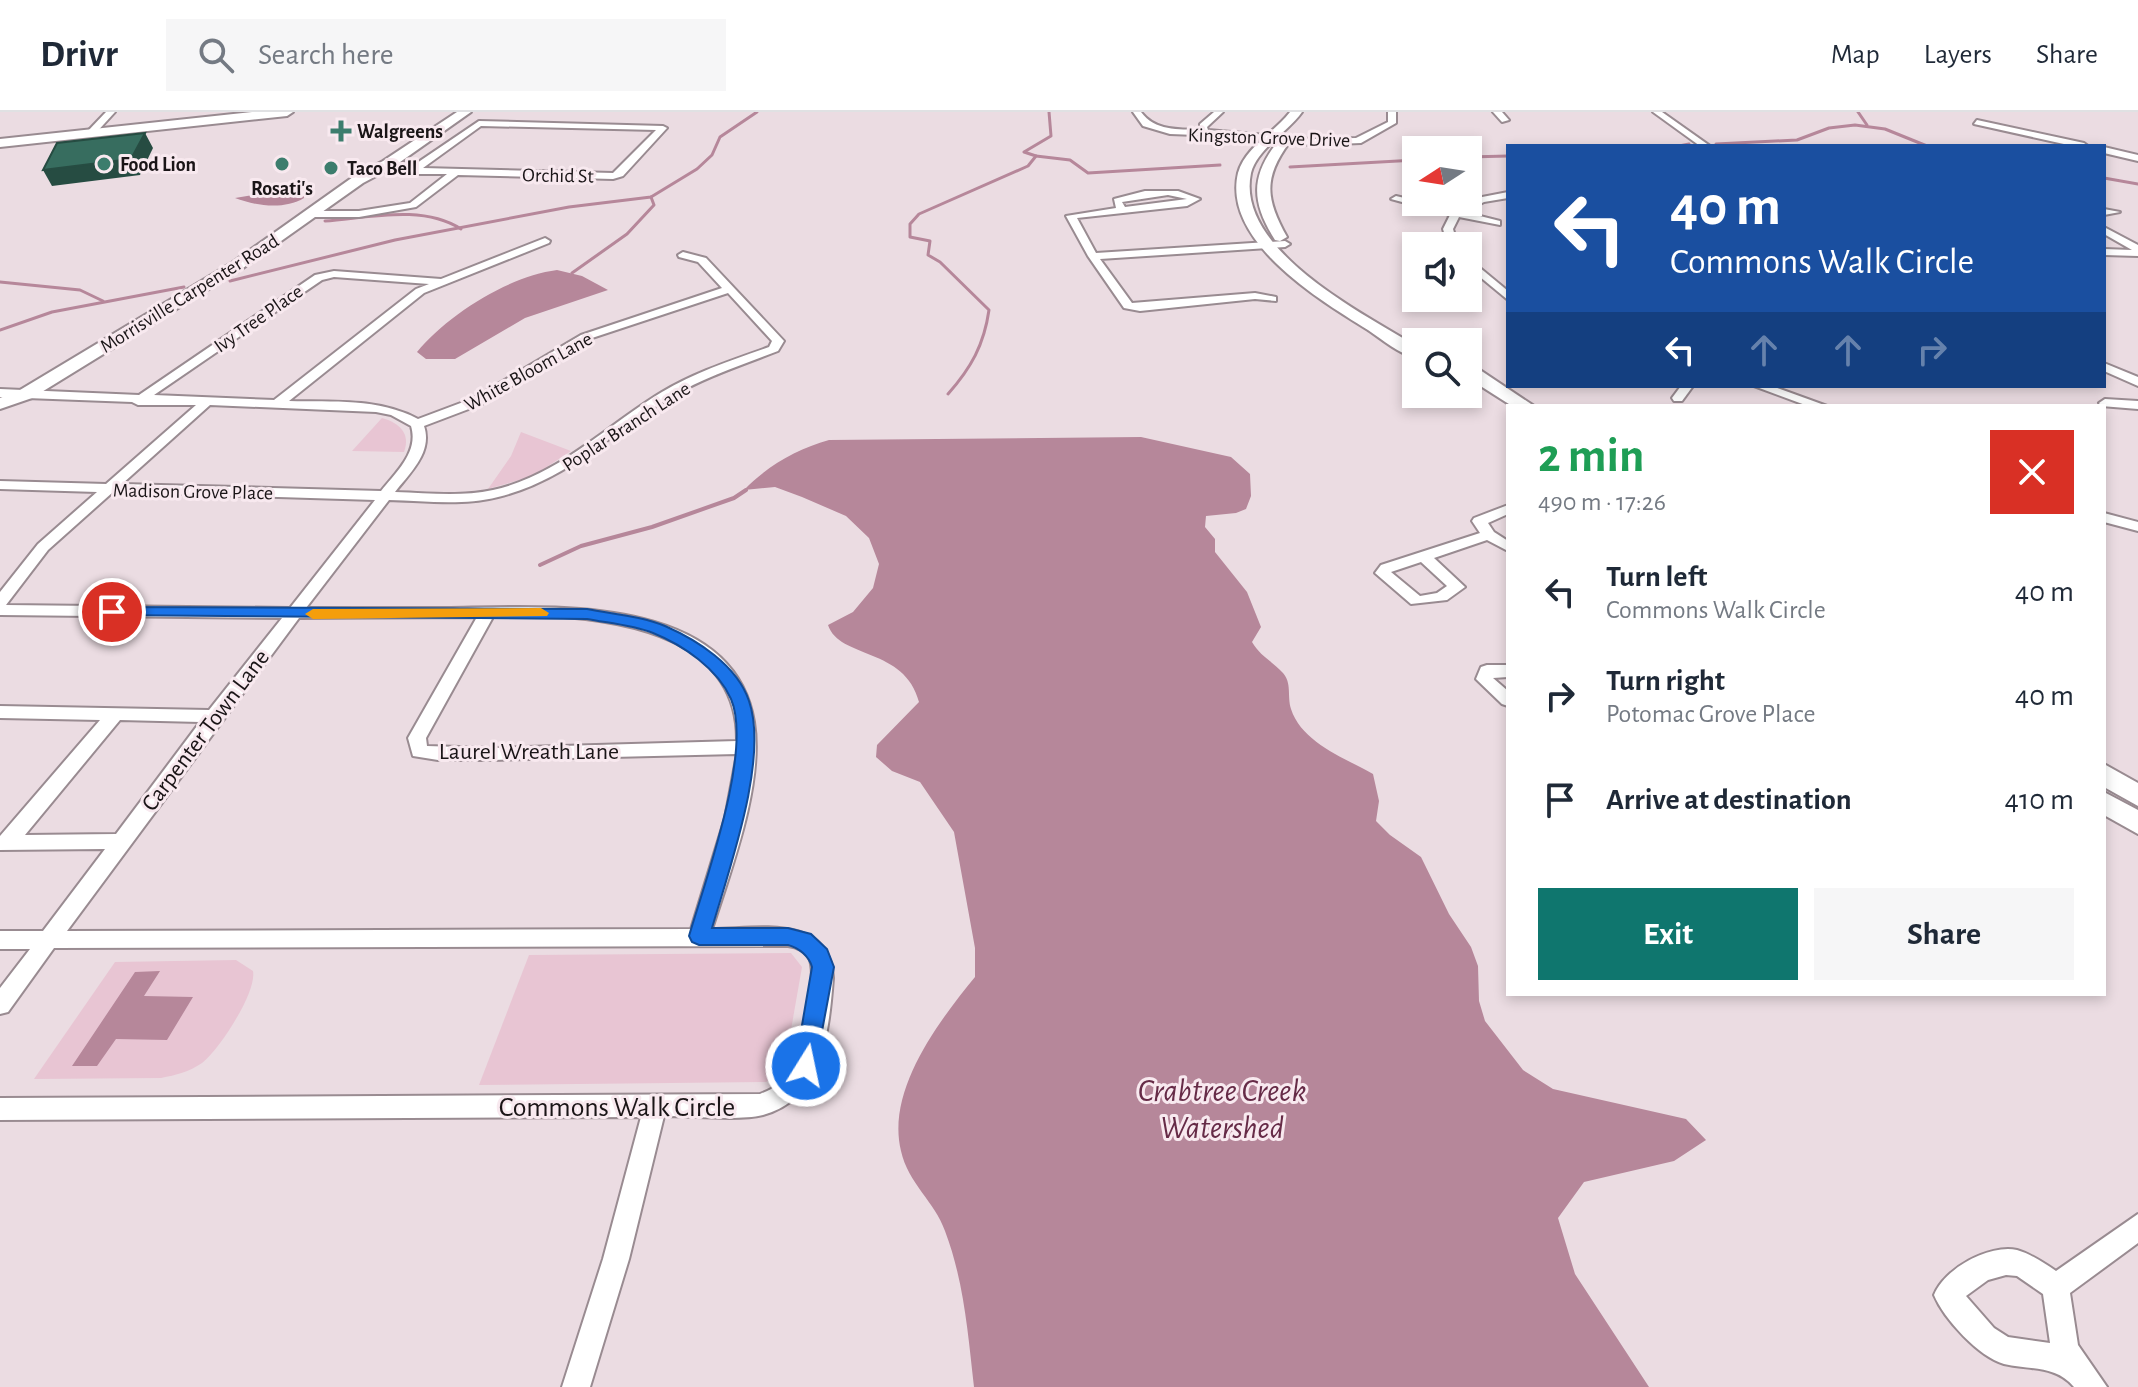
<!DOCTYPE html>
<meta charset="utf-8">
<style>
body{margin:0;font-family:"Alegreya Sans",sans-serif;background:#f6f6f7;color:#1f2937;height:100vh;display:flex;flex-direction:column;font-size:30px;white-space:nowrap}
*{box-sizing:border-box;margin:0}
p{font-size:26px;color:#747a83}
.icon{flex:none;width:44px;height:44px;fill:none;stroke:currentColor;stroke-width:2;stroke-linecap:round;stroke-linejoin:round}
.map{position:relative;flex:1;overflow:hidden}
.sheet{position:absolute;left:1506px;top:292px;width:600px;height:592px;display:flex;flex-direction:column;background:#fff;border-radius:0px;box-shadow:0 4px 12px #0003}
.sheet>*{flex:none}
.top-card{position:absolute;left:1506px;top:32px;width:600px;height:244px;border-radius:0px;box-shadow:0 4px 12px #0003;background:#1a4fa0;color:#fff;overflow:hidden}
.needle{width:52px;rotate:258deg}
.buttons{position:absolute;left:1402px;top:24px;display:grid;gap:16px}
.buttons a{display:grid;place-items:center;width:80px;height:80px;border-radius:0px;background:#fff;box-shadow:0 4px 12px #0003;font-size:40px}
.pin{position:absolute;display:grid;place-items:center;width:68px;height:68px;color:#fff;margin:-34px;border:4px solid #fff;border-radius:50%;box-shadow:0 2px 8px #0007}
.me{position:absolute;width:88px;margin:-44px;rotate:10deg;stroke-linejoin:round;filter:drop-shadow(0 0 6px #0008)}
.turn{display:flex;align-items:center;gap:28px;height:168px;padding:0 32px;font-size:36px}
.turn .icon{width:104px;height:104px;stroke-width:2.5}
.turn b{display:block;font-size:56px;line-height:68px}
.lanes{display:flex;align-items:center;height:76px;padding:0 32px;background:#0003;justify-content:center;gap:40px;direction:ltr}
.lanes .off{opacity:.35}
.round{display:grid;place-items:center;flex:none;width:84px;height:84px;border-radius:0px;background:#f6f6f7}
.headline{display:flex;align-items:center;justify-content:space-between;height:136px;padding:0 32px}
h1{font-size:48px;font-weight:600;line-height:60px;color:#1e9e55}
.cta{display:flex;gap:16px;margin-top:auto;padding:16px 32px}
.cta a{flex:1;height:92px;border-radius:0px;background:#0f766e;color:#fff;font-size:32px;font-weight:600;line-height:92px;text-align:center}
.cta a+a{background:#f6f6f7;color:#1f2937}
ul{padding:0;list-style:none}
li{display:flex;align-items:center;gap:24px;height:104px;padding:0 32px}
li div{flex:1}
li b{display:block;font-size:30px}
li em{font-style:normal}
header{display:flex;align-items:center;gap:48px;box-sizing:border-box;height:112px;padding:0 40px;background:#fff;border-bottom:2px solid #e0e1e3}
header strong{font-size:38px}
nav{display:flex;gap:44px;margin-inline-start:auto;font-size:28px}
.search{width:560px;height:72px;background:#f6f6f7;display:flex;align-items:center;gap:20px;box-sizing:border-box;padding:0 28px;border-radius:0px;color:#747a83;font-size:30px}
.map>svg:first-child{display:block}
.green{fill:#e8c5d3}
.water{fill:#b6879a}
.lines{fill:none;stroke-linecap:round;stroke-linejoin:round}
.stream-far1{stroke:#b6879a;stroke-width:3}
.stream{stroke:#b6879a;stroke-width:4}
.street-casing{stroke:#998b91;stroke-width:4}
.secondary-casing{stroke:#998b91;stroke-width:4}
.primary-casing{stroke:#998b91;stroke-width:4}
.street{fill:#fff;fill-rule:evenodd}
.secondary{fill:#fff;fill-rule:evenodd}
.primary{fill:#fff;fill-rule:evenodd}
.shaded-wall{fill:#264c42}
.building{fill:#376d5f;stroke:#264c42;stroke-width:2}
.route{fill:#1a73e8;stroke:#114b97;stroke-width:2}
.slow{fill:#f59e0b}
.poi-dot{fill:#3c7d6d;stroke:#f8e9ef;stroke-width:3}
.labels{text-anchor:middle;stroke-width:6;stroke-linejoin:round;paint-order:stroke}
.far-poi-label{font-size:20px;font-weight:bold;fill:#1a1517;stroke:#f8e9ef;text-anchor:start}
.far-street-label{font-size:20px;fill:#1a1517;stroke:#f8e9ef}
.street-label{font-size:24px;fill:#1a1517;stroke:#f8e9ef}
.near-street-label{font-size:28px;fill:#1a1517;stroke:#f8e9ef}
.near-water-label{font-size:32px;font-style:italic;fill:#662b47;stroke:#f8e9ef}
</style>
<header>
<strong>Drivr</strong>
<div class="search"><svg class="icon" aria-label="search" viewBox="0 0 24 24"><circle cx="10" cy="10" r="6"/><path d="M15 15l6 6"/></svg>Search here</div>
<nav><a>Map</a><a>Layers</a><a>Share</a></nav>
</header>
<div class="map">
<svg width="2138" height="1275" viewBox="0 0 2138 1275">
<rect width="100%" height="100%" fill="#ebdce2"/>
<g class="green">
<path d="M382,306c17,5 29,15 22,34l-52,-1z"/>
<path d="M521,320l50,19 -38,25 -45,13 23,-33z"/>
<path d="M791,841l11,14 -17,97 -7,11 -12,7 -287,3 50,-130z"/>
<path d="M236,848l17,11c4,21 -34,79 -51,92 -13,9 -26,12 -41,15l-127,1 81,-117z"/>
</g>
<g class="water">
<path d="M276,79l28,2v5c-20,12 -48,8 -69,0z"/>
<path d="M557,158l25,6 26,14 -83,28 -70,41h-29l-9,-7c30,-37 92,-76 140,-82z"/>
<path d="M1141,325l90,20 19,17 1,22 -5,13 -10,4 -30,3 -1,11 10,12v13l32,40 14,35 -9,15c8,14 20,19 31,31 9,10 4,23 8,36 11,34 54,49 82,65l6,27 -3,20 14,14 31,22 28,57 22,33 7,19 1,35 6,20 38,49 30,19 133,30 20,21 -32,21 -90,21 -26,36 17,56 74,113h-675c-6,-53 -10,-106 -29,-156 -10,-29 -37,-48 -44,-80 -15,-61 38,-130 74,-174v-29l-21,-116 -34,-50 -28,-11 -16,-14 1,-12 42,-43c-14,-55 -80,-43 -91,-77l25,-13 20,-24 6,-24 -10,-26 -23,-22 -44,-19 -27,-10 -31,3c23,-24 53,-41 85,-50z"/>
<path d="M160,859l-16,25 49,1 -26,43 -51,-1 -19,27h-25l63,-94z"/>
</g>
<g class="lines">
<g class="stream-far1">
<path d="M1858,0l9,13"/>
<path d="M1716,32l81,-4 32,-12 26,-3 30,4 42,17"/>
<path d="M1679,34l10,-2"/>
<path d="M1036,44l34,4 18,13 132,-8"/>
<path d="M1468,45l40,-1"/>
<path d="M1290,55l126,-7"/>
<path d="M2104,66l34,6"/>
<path d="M325,109c43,-3 97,-17 136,8"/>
<path d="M572,161l55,-39 27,-29 -3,-8"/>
<path d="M230,169l165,-41 174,-33 82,-10 46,-28 15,-14 8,-18 37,-25"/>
<path d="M0,170l80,8 23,11"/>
<path d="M0,218l52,-18 132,-25"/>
<path d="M948,282c23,-26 36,-49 41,-84l-49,-48 -12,-7 2,-14 -20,-4v-13l9,-10 109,-48 8,-10 -12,-4 27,-16 -2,-24"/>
</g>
<path class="stream" d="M540,453l41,-19 71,-19 82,-29 12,-8"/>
<g class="street-casing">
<g id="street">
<path d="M106,0h9l-22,24h-6v-4z"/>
<path d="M1133,0h8c14,19 37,17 59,18v-6l14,-12h9l-16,15 1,3 103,9 45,-1 32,-16v-10h8v11l-35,20 -50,2 -63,-8 -78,-3 -27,-8z"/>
<path d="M1493,0h9l7,8 -7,2z"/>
<path d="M1653,0h9l48,34h-10z"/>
<path d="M1977,8l107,23 4,3h-15l-99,-22z"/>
<path d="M479,9l184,5 4,2 -44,48 -10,3 -155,-4 -42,32 -57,10h-49l-5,-3 5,-3h49l51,-8 37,-29h-29l-4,-6 -26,-1 -3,-5 32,1zM481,14l175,4 -43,43 -190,-5z"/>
<path d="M2104,35l34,8v6l-34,-8z"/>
<path d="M1145,79h33l22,8 -13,7 -110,12 19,35 189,-12 5,3 -5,3 -185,12 32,44 123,-10 21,4v4l-21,-2 -115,12 -16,-3 -36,-52 -22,-40 50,-8 -2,-9zM1168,83l19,4 -62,8 -3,-5z"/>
<path d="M1508,80v6l-24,4 -20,10 36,9v4l-41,-8 -6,12 5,17h-10l-5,-17 7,-14 -59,-16 5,-3 59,14 22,-12z"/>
<path d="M2104,97l16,3 -16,3z"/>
<path d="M2104,115l34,18v11l-34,-1v-6l28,1 -28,-16z"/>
<path d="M545,126l5,3 -1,2 -125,50 -135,108c43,1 90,-3 129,18l56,-21 107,-63 141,-47 -24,-26 -19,-5 -1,-2 5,-3 23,6 78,83 -6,10c-36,14 -73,26 -107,46 -58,34 -105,84 -173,100 -35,9 -73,4 -109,3l-83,108c47,0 94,0 140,0 96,-1 287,-17 308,114 10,62 -23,147 -42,207 45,0 118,-16 121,49 -4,52 -10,121 -70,137 -24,6 -72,1 -99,1l-35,143 -39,128h-28l41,-128 38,-142 -641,3v-22l760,-4c13,-5 27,-13 33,-26 9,-17 25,-94 16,-110 -5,-8 -13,-11 -21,-12l-734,2 -46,64 -8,2v-26l30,-39h-30v-18h43l62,-82 -105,1v-14l100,-116 -100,-2v-12l209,4 73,-92 -282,-3v-23l38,-48 59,-52 -97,-3v-8l106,3 90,-79h-58l-6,-3 -132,-5v-8l139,6 176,-120 19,-4 107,8zM334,165l95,7 -13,5 -142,111 -120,-5 168,-115zM728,181l44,48 -3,6c-36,13 -74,25 -107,45 -55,33 -104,84 -169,98 -32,7 -65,3 -98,2 15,-19 38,-40 29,-66l58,-22 107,-65zM210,293l166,7 15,3 20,11c8,26 -15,46 -30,65l-259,-7zM113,380l262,8 -85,108 -284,-3 42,-55zM548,504c80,4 190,23 189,125l-245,7 -65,-2 -1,-8 67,-121zM477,505l-69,121 5,18 25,4h54l245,-6 -12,64 -34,111 -624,2 232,-313zM120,608l80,2 -84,112 -91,1z"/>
<path d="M1468,146l40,33v9l-40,-33z"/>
<path d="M2104,251l34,14v9l-34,-15z"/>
<path d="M1681,274h12l-11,15h-8l-2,-3z"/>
<path d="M1754,274h18l55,20h-19z"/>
<path d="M2105,287l33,2v8l-37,-3 -2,-3z"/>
<path d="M1508,393v9l-20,9 6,9 14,9v10l-21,-11 -53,18 31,29 -18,13 -36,4 -36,-31 6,-8 99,-32 -8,-12 2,-3zM1421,450l26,24 -10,7 -17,3 -29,-24z"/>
<path d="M2104,401l34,9v9l-34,-9z"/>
<path d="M1487,553h21v12l-15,1 15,13v15l-6,-2 -26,-25 5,-12z"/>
<path d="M2138,1102v29l-68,50 8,52 29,42h-33c-18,-22 -45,-17 -70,-23 -25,-7 -60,-45 -70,-69 10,-26 55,-51 83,-45 14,4 27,13 39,21zM2006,1163l11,1 26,18 7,49 -42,-6 -14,-9 -28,-32 22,-16z"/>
</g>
</g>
<g class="secondary-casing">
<g id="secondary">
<path d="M457,0h14l-78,55 -30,16 -120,85 -211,130 -32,11v-11l20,-8 213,-128 120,-85 30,-16z"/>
<path d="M1290,0h12c-14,20 -45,37 -51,61 -16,76 111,140 165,173v12c-17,-4 -33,-18 -48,-28 -49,-30 -146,-89 -130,-157 7,-26 37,-41 52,-61z"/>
<path d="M1279,28l10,3c-26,35 -23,57 -2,94l-7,4 -5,-1c-24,-38 -25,-64 4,-100z"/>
<path d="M1468,253l6,1 60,40h-22l-44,-28z"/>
<path d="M2104,652l34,19v23l-34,-19z"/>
<path d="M2104,680l34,18v24l-34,-19z"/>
</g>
</g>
<g class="primary-casing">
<path id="primary" d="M252,0h41l-6,4 -287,31v-8z"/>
</g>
<use href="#street" class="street"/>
<use href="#secondary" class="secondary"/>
<use href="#primary" class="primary"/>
</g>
<path class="shaded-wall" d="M145,21l8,15 -13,27 -88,11 -9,-16z"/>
<path class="building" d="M145,21l-14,26 -88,11 14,-27z"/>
<path class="route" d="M112,495l475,2c25,5 55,7 78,17 32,14 72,39 84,75 20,58 -20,168 -37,227h76l23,6 16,15 7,18 -20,107 -8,3 -8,-3 -3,-8 17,-99c-3,-11 -13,-19 -24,-22h-89l-7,-3 -3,-6c16,-55 64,-185 42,-237 -13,-30 -48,-54 -78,-66 -20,-8 -45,-10 -66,-14l-481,-4 -2,-3z"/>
<path class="slow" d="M541,496l8,5 -2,3 -234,3 -8,-5 8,-5z"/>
<g class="poi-dot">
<path d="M337 7h8v8h8v8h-8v8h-8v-8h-8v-8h8z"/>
<circle cx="104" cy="52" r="8"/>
<circle cx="282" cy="52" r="8"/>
<circle cx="331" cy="56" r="8"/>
</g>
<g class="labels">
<g class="far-poi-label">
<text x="357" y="26">Walgreens</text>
<text x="120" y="59">Food Lion</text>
<text x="347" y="63">Taco Bell</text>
<text x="282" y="83" text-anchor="middle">Rosati's</text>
</g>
<g class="far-street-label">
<text transform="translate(1269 25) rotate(2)" y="7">Kingston Grove Drive</text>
<text transform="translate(558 63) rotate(1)" y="7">Orchid St</text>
<text transform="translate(189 181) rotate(-32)" y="7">Morrisville Carpenter Road</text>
<text transform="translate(258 206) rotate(-35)" y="7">Ivy Tree Place</text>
<text transform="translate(528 259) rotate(-29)" y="7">White Bloom Lane</text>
<text transform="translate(626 314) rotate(-33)" y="7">Poplar Branch Lane</text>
<text transform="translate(193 379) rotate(1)" y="7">Madison Grove Place</text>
</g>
<g class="street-label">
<text transform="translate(205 618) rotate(-53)" y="8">Carpenter Town Lane</text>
<text x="529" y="647">Laurel Wreath Lane</text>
</g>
<g class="near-street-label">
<text x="617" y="1004">Commons Walk Circle</text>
</g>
<g class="near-water-label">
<text x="1222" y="989">Crabtree Creek<tspan x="1222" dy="37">Watershed</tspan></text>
</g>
</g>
</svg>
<div class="buttons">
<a><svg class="needle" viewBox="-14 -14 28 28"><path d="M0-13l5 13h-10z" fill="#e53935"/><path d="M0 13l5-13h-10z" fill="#747a83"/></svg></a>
<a><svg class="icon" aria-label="sound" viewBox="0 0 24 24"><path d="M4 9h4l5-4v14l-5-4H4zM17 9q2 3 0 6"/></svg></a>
<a><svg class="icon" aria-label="search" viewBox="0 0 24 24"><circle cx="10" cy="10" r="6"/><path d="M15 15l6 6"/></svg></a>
</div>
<div class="pin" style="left:112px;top:500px;background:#d93025"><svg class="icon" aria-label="arrive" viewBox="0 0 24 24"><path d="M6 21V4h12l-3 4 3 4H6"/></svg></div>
<svg class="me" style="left:806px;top:954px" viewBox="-20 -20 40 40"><circle r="17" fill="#1a73e8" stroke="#fff" stroke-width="3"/><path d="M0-11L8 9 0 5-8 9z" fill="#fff"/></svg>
<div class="top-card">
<div class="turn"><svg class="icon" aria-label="left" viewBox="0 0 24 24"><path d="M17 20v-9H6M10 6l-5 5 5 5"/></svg><div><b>40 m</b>Commons Walk Circle</div></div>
<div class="lanes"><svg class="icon" aria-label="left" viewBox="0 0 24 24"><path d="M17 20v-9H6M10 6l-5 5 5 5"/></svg><svg class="icon off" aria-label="ahead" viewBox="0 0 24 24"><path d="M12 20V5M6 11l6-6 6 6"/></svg><svg class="icon off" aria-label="ahead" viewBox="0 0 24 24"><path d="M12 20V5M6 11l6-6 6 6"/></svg><svg class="icon off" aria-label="right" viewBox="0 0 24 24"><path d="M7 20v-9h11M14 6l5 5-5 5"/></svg></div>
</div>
<section class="sheet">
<div class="headline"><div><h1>2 min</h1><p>490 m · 17:26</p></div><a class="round" style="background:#d93025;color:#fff"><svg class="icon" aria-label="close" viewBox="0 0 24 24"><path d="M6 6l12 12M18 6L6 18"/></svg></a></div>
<ul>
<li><svg class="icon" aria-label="left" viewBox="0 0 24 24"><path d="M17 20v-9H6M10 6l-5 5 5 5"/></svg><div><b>Turn left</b><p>Commons Walk Circle</p></div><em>40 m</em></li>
<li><svg class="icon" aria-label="right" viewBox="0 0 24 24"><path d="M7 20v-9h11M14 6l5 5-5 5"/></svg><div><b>Turn right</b><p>Potomac Grove Place</p></div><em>40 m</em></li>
<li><svg class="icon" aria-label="arrive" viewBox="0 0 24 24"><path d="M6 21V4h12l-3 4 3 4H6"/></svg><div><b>Arrive at destination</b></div><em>410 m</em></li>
</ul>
<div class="cta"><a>Exit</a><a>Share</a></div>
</section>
</div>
